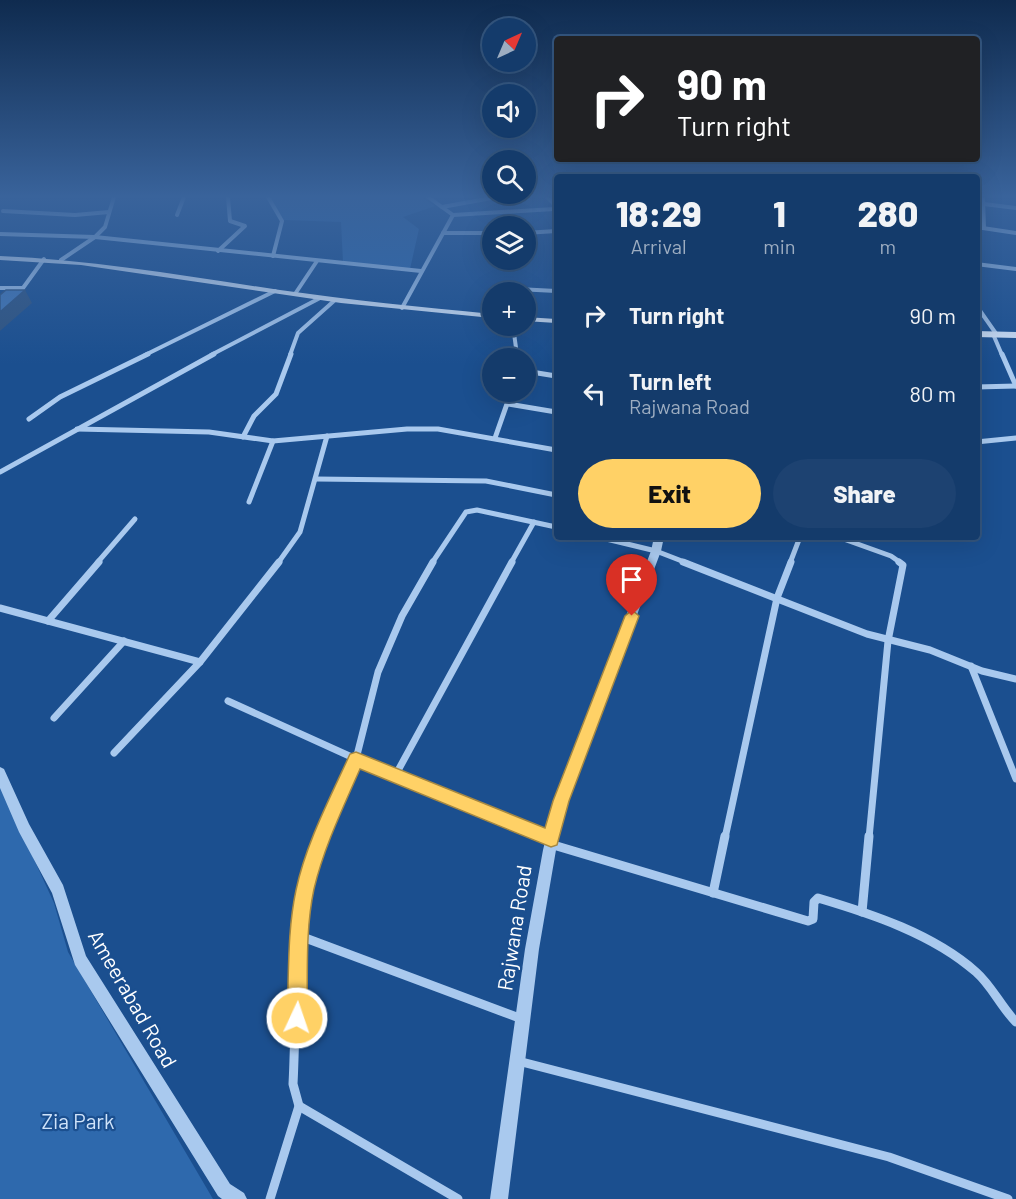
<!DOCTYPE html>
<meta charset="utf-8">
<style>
body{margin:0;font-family:Barlow,sans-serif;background:#1d4271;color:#f1f3f6;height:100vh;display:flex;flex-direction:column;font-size:22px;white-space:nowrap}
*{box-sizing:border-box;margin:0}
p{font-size:20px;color:#9dadc1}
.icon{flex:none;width:33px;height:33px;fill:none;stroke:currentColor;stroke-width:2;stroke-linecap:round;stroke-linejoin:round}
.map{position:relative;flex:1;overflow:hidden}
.panel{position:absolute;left:554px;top:174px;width:426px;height:366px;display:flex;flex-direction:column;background:#143b6b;border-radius:6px;box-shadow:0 6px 24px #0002,0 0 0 2px #33557e}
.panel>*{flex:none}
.top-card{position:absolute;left:554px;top:36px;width:426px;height:126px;border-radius:6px;box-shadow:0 6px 24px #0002,0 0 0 2px #33557e;background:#202124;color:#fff;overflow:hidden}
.needle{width:39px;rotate:44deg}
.fabs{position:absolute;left:482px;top:18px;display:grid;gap:12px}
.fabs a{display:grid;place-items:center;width:54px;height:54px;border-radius:50%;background:#143b6b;box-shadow:0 6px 24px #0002,0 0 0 2px #33557e;font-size:30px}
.pin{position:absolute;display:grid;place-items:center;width:51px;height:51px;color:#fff;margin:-62px -26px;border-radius:50% 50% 50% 0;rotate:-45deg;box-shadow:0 0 6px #0007}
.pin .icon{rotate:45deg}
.me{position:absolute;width:66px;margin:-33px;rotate:3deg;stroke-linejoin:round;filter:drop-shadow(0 0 4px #0008)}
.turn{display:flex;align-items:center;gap:21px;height:126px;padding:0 24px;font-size:27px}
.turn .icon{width:78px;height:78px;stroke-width:2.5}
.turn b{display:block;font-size:42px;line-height:51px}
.eta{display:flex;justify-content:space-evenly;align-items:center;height:102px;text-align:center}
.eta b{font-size:36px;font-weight:800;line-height:42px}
.button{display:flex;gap:12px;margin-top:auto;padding:12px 24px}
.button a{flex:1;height:69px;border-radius:36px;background:#ffd166;color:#111;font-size:24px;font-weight:800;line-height:69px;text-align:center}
.button a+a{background:#1d4271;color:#f1f3f6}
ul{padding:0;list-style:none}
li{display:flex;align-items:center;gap:18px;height:78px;padding:0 24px}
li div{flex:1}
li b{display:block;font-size:22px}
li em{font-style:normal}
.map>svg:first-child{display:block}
.green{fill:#2e69ad}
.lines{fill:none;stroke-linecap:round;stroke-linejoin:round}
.minor-far3{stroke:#a9c9ee;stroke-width:4}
.minor-far2{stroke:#a9c9ee;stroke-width:5}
.minor-far1{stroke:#a9c9ee;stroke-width:7}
.minor{stroke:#a9c9ee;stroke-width:9}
.tertiary{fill:#a9c9ee;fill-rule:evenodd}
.secondary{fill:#d6e6fa;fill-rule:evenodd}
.shaded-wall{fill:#305480}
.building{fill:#4478b7;stroke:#305480;stroke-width:1.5}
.route{fill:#ffd166;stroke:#a68842;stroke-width:1.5}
.labels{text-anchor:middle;stroke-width:4.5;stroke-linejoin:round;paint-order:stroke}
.near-street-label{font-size:21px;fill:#fff;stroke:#1b4f8f}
.near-park-label{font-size:21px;fill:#cfe3fa;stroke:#1b4f8f}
</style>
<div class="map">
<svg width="1016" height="1199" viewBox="0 0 1016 1199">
<rect width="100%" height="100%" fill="#1b4f8f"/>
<g class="green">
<path d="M267,197h154l14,9 -32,11 16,12 -9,40 -67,-7 -2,-40 -57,-2z"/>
<path d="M0,785l54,118 14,49 145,247h-213z"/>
</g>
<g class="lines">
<g class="minor-far3">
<path d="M268,197l14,24 -9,35"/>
<path d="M547,197l9,9"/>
<path d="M983,197l1,31"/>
<path d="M984,204l32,4"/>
<path d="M442,207l55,-10"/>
<path d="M3,211l72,4 34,-3"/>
<path d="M177,215l7,-18"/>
<path d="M453,215l101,-6 2,-3"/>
<path d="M976,227l40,6"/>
<path d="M443,233h49"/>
<path d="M525,233l31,-2"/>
<path d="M0,234l95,3 326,34"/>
<path d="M218,251l27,-25 -15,-5 -2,-24"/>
<path d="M61,260l34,-23 10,-10 9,-30"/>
<path d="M976,264l40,5"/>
<path d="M0,288h23"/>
<path d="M497,288l59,3"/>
<path d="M295,294l22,-33"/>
<path d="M14,295l9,-7 21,-29"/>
<path d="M976,305l21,30"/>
<path d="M402,308l51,-93 -25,-18"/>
<path d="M513,326l4,29"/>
<path d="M993,334l9,21"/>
<path d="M145,355l130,-64"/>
<path d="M211,355l109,-57"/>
<path d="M290,355l8,-22 37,-33"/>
</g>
<g class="minor-far2">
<path d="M516,354l1,4"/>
<path d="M1002,354l14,32"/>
<path d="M525,371l31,5"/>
<path d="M976,387l40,-1"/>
<path d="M508,404l48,8"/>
<path d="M29,419l31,-22 88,-43"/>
<path d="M77,429l132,3 64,9 134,-12h31l118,21"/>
<path d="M243,437l11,-21 22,-22 15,-40"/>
<path d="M495,438l13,-37 10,-9"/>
<path d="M976,442l40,-4"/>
<path d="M0,472l214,-118"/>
<path d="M316,479l170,2 70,14"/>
<path d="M249,502l24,-61"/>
<path d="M598,537l58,14 31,12"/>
<path d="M838,537l53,19 10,7"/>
<path d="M97,563l38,-44"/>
<path d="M278,563l22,-31 27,-96"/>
<path d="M432,563l34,-51 11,-2 79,17"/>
<path d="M511,563l23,-41"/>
<path d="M790,563l10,-26"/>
</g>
<g class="minor-far1">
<path d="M683,562l184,72 63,16 52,21 34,8"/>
<path d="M0,608l200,54"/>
<path d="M48,621l51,-59"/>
<path d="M971,666l45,113"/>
<path d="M228,701l128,58 192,79"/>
<path d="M54,718l70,-77"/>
<path d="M114,753l86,-91 79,-100"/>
<path d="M395,776l117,-214"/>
<path d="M322,838l34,-79 22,-87 24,-56 31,-54"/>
<path d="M725,838l52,-240 14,-36"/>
<path d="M869,838l19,-197 15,-76 -4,-3"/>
</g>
<g class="minor">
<path d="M544,836l7,3"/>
<path d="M550,844l258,77 5,-2 1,-17 4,-4c54,16 115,36 158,74 16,14 25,35 40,50"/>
<path d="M713,893l12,-57"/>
<path d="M862,912l7,-76"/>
<path d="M300,936l222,83"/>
<path d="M518,1061l371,96 119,42"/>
<path d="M299,1106l159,93"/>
<path d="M270,1199l29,-93 -6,-22c4,-76 -1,-178 29,-248"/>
</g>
<g class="tertiary">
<path d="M654,537h10l-3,14 -94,250 -11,49 -17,99 -31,250h-18l35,-250 18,-99 12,-49 96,-250z"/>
<path d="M0,767l4,2 25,55 34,61 23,71 144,228 14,9 3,6h-25l-4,-3 -143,-231 -23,-72 -33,-61 -19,-44z"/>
</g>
<g class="secondary">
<path d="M0,256c94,4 186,20 280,34 70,10 141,17 212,24v4l-151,-15 -260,-38 -81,-5z"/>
<path d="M525,317l31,2v4l-31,-2z"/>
<path d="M976,331l40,1v6l-40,-1z"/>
</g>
</g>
<path class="shaded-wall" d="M25,290l7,13 -32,28v-19z"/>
<path class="building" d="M6,290h19l-25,22v-17z"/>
<linearGradient id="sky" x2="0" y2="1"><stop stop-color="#0f2b4f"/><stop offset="0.54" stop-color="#39639b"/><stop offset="1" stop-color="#39639b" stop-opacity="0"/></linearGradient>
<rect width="1016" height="364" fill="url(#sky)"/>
<path class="route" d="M632,610l7,6 -70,185 -12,44 -6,2 -191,-78c-17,39 -36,78 -46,120 -9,42 -6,87 -7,129l-3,7 -7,3 -7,-3 -3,-7c2,-42 0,-86 9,-128 10,-47 34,-92 54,-136l6,-2 5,2 184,74 8,-27 72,-185z"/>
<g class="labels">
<g class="near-street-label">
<text transform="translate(515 928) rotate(-81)" y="7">Rajwana Road</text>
<text transform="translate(132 999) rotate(60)" y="7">Ameerabad Road</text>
</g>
<g class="near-park-label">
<text x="78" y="1129">Zia Park</text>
</g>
</g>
</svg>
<div class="fabs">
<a><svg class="needle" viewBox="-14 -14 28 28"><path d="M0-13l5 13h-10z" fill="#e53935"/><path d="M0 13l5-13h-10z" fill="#9dadc1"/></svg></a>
<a><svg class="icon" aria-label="sound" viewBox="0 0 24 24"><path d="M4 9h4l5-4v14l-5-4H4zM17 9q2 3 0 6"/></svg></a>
<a><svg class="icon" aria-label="search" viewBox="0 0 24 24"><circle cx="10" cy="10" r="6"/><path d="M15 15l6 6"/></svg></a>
<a><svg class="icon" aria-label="layers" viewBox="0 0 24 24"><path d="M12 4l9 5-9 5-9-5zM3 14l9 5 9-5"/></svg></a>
<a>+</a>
<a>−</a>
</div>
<div class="pin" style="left:632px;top:616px;background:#d93025"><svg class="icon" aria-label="arrive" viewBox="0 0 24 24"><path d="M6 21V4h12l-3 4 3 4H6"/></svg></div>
<svg class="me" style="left:297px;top:1018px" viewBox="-20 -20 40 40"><circle r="17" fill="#ffd166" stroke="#fff" stroke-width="3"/><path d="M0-11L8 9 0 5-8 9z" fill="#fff"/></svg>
<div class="top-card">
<div class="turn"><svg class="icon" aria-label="right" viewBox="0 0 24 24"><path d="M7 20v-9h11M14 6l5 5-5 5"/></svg><div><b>90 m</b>Turn right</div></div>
</div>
<section class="panel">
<div class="eta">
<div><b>18:29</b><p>Arrival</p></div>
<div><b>1</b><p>min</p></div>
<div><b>280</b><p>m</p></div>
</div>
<ul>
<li><svg class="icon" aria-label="right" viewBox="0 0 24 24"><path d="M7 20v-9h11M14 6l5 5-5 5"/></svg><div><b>Turn right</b></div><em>90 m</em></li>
<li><svg class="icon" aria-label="left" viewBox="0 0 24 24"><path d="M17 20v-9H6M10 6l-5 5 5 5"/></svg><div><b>Turn left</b><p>Rajwana Road</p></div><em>80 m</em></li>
</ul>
<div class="button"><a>Exit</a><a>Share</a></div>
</section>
</div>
